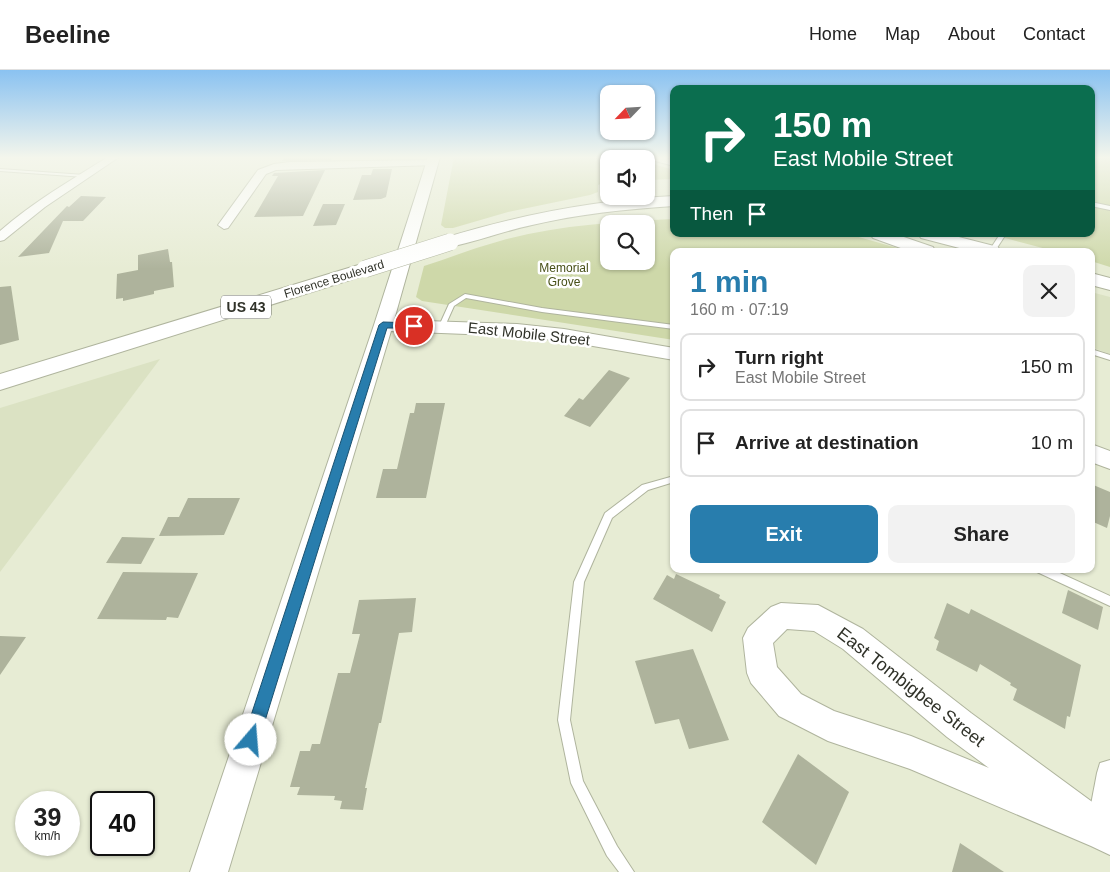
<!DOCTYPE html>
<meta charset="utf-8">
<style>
body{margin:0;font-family:Helvetica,sans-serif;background:#f2f2f2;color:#222;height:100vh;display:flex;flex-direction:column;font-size:19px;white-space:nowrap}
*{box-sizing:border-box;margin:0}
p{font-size:16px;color:#767676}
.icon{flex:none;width:28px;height:28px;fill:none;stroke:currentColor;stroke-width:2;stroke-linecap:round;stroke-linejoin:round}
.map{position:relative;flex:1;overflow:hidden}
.sheet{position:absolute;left:670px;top:178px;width:425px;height:325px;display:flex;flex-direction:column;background:#fff;border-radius:10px;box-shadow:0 1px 4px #0004}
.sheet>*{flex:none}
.hud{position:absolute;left:670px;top:15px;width:425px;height:152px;border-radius:10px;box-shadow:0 1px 4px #0004;background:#0b6e4f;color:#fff;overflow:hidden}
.needle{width:32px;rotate:245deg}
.tools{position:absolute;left:600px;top:15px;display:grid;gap:10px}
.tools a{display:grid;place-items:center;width:55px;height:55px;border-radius:10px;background:#fff;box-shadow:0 1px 4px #0004;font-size:25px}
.speed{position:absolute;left:15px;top:721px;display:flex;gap:10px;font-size:25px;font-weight:700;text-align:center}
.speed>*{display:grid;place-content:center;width:65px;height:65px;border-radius:50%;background:#fff;box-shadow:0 1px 4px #0004;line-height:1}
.speed small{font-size:12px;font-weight:400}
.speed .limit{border:2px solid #111;border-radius:8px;background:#fff;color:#111}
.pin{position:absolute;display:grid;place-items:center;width:42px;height:42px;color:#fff;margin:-21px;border:2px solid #fff;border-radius:50%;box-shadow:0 1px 5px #0007}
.me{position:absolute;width:55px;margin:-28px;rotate:18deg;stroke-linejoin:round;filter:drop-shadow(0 0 4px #0008)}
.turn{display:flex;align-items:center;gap:18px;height:105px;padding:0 20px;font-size:22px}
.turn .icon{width:65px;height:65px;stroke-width:2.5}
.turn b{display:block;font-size:35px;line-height:42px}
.then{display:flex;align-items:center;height:48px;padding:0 20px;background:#0003;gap:10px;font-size:19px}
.round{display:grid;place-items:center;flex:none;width:52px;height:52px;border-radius:10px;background:#f2f2f2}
.overview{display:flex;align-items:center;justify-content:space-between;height:85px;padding:0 20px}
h1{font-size:30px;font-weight:700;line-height:38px;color:#287dad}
.primary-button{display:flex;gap:10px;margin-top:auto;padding:10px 20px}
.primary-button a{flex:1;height:58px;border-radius:10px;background:#287dad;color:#fff;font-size:20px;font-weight:700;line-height:58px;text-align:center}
.primary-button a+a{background:#f2f2f2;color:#222}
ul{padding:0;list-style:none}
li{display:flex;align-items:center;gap:15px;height:68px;margin:0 10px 8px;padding:0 10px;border:2px solid #e0e0e0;border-radius:10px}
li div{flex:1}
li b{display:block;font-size:19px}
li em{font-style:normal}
header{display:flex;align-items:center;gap:30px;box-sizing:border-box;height:70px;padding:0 25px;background:#fff;border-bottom:1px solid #e0e0e0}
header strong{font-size:24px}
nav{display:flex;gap:28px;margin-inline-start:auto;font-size:18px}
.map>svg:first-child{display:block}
.built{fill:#dbe2c3}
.green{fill:#ced8a9;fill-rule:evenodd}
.building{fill:#aeb39c}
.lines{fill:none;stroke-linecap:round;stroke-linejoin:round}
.service-casing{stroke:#afb49d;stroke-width:2}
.minor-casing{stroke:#afb49d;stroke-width:2}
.tertiary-casing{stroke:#afb49d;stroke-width:2}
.trunk-casing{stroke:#afb49d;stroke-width:2}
.service{fill:#fff;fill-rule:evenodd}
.minor{fill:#fff;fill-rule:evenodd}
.tertiary{fill:#fff;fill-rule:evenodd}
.trunk{fill:#fff;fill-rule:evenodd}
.trunk-bridge-casing{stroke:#afb49d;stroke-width:18;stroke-linecap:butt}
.trunk-bridge{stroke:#fff;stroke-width:17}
.route{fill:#287dad;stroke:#1a5170}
.labels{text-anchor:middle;stroke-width:5;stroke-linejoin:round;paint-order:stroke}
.far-park-label{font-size:12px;fill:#485018;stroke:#fff}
.far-street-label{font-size:12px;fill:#303229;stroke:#fff}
.shield{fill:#fff;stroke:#6e7069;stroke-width:1}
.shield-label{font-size:14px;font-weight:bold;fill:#303229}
.street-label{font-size:15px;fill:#303229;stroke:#fff}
.near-street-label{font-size:18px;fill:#303229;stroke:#fff}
</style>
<header>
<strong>Beeline</strong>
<nav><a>Home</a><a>Map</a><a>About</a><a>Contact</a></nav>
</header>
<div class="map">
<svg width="1110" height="802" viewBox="0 0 1110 802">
<rect width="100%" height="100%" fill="#e7ecd4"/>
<g class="built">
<path d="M1091,222l19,5v57l-19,-7z"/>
<path d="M160,289l-160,213v-164z"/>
</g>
<g class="green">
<path d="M454,87h173l7,2h-25v22l-11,4v7l-8,3 -82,17 -55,16h-8l-4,-3z"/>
<path d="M1091,87h19v110l-19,-6v-10h-37l-64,-17h101z"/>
<path d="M646,92l28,8v9l-28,1z"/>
<path d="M674,149v15h174l60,17h-234v89l-252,-39 -6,-4 8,-31c25,-8 50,-18 76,-25 56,-16 116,-19 174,-22zM609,154h37v37h-37z"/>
</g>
<g class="building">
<path d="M285,87h47l-1,3 -49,1z"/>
<path d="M373,99h19l-6,28 -5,2 -28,1 9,-25h9z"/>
<path d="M325,100l-22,46 -49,1 24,-41h-6l2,-3z"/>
<path d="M81,126l25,1 -23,24h-20l-14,32 -31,4 49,-51 2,1z"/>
<path d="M323,134h22l-9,21 -23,1z"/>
<path d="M168,179l2,13h2l2,25 -20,4v3l-31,7v-3l-7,1 1,-25 21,-4v-15z"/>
<path d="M11,216l8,54 -19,5v-58z"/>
<path d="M609,300l21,8 -40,49 -26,-11 15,-18 4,2z"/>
<path d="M416,333h29l-19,95h-50l7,-29h14l13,-56h4z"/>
<path d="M1091,414l19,8v24l-3,12 -16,-7z"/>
<path d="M188,428h52l-16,37 -65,1 9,-19h11z"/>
<path d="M122,467l33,1 -14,26 -35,-1z"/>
<path d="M123,502l75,1 -20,45 -11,-1 -1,3 -69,-1z"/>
<path d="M676,504l44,21 -1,3 7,4 -14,30 -59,-33 14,-24 7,4z"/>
<path d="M1068,520l35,17 -5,23 -36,-17z"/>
<path d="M416,528l-4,34 -13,1 -18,90h-2l-14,65h2l-4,22 -23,-1 2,-8 -8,-1 1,-4 -38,-1 3,-8h-10l10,-36h10l2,-7h8l18,-71h12l10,-39h-8l7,-34z"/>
<path d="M947,533l22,11 2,-5 110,56 -11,52 -3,-1 -2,13 -52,-29 4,-11 -7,-4 1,-2 -31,-19 -3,8 -41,-22 3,-9 -5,-3z"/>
<path d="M0,566l26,1 -26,38z"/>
<path d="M693,579l36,91 -40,9 -10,-30 -24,5 -20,-63z"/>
<path d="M798,684l51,38 -33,73 -54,-43z"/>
<path d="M960,773l44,29h-52z"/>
</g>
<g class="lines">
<g class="service-casing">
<g id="service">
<path d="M0,99l85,6 2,1 -2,1 -85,-6z"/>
<path d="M1091,132l19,4v4l-19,-4z"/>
<path d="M1000,164h6l-11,17h-6z"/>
<path d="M465,224l77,14 132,17v4l-132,-17 -76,-14 -12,8 -9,20 -1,1h-4l-1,-1 10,-22z"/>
<path d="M1091,279l19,6v5l-19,-6z"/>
<path d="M674,406v6l-26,8 -36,28 -28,64 -14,138 13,61 34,65 17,26h-15l-12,-16 -36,-73 -13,-63 16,-138 31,-69 37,-28z"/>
<path d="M1036,499h15l59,27v10l-73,-34z"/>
</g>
</g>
<g class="minor-casing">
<g id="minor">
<path d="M108,87h11l-74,50 -41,33 -4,1v-10c33,-29 71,-51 108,-74z"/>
<path d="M647,87h15l12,3v6l-26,-7z"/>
<path d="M432,90l4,1 1,2 -1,2 -160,5 -10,4 -38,54 -4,1 -6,-4 40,-55 16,-6 16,-2z"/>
<path d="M1110,690v81l-10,4 -10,-4 -4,-10 11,-58 3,-10z"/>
</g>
</g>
<g class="tertiary-casing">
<g id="tertiary">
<path d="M428,87h12l-46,163 123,4 47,5 110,19v12l-110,-19 -47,-5 -126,-5 -163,541h-38l184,-547z"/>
<path d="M1091,374l19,7v18l-19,-7z"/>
<path d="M781,533l37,2 45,24 108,84 139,102v40l-19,-9 -181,-77 -82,-28 -49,-25 -28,-33 -4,-10 -4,-35 5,-10 23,-21zM787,559l27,2 29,18 104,88 42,31 -78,-32 -77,-25 -33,-17 -24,-27 -4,-24z"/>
</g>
</g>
<g class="trunk-casing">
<g id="trunk">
<path d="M674,126v10c-48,3 -95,8 -142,19 -28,6 -54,16 -82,22l-6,-1 -3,-4 3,-4c75,-23 151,-38 230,-42z"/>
<path d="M870,164h25l38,13 2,4h-26l-36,-13z"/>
<path d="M918,164h29l51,13 2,4h-29l-50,-13z"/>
<path d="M365,193l7,2 3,4 -3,4 -372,117v-16z"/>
<path d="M1091,203l19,5v12l-19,-5z"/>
</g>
</g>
<use href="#service" class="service"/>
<use href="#minor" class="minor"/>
<use href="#tertiary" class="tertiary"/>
<use href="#trunk" class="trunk"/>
<g class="trunk-bridge-casing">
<path id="trunk-bridge" d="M365,199l85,-27"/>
</g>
<use href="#trunk-bridge" class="trunk-bridge"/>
</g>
<linearGradient id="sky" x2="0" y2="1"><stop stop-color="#8ac2f1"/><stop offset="0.44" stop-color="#f4f6ec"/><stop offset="1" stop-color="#f4f6ec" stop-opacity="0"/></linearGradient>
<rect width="1110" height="199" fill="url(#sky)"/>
<path class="route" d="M383,252l31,1 5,3 -5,2h-27l-128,412 -3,5 -5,3 -6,-3 -2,-5 136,-415z"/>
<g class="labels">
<g class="far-park-label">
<text x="564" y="202">Memorial<tspan x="564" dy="14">Grove</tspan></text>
</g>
<g class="far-street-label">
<text transform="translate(334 209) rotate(-17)" y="4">Florence Boulevard</text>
</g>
<rect class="shield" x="221" y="225.5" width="50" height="23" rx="4"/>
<g class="shield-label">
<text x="246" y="242">US 43</text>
</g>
<g class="street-label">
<text transform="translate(529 264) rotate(6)" y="5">East Mobile Street</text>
</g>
<g class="near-street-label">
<text transform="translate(911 617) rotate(38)" y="6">East Tombigbee Street</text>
</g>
</g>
</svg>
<div class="tools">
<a><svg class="needle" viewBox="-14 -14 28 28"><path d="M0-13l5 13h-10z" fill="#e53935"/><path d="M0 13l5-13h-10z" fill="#767676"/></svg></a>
<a><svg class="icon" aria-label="sound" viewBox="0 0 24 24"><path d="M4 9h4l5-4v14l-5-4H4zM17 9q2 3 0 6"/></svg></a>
<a><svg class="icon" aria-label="search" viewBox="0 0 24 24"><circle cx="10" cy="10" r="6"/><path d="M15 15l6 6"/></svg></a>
</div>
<div class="speed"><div>39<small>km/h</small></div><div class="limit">40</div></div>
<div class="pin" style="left:414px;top:256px;background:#d93025"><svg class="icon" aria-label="arrive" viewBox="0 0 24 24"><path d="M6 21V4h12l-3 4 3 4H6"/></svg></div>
<svg class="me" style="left:251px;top:670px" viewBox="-20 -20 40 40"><circle r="19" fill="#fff"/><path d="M0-13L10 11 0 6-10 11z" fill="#287dad"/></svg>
<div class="hud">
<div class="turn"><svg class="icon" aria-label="right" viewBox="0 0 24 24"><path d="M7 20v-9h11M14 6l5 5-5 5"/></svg><div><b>150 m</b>East Mobile Street</div></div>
<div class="then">Then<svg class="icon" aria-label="arrive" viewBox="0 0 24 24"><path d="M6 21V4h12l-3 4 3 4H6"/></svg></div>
</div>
<section class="sheet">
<div class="overview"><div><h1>1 min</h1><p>160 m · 07:19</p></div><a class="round"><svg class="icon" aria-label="close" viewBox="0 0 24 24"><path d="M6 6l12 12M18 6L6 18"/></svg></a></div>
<ul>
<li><svg class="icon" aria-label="right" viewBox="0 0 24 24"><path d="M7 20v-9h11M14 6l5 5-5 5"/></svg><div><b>Turn right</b><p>East Mobile Street</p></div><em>150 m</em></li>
<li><svg class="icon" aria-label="arrive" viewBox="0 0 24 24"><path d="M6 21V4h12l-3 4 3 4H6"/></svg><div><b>Arrive at destination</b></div><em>10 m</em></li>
</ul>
<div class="primary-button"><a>Exit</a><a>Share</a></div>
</section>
</div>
